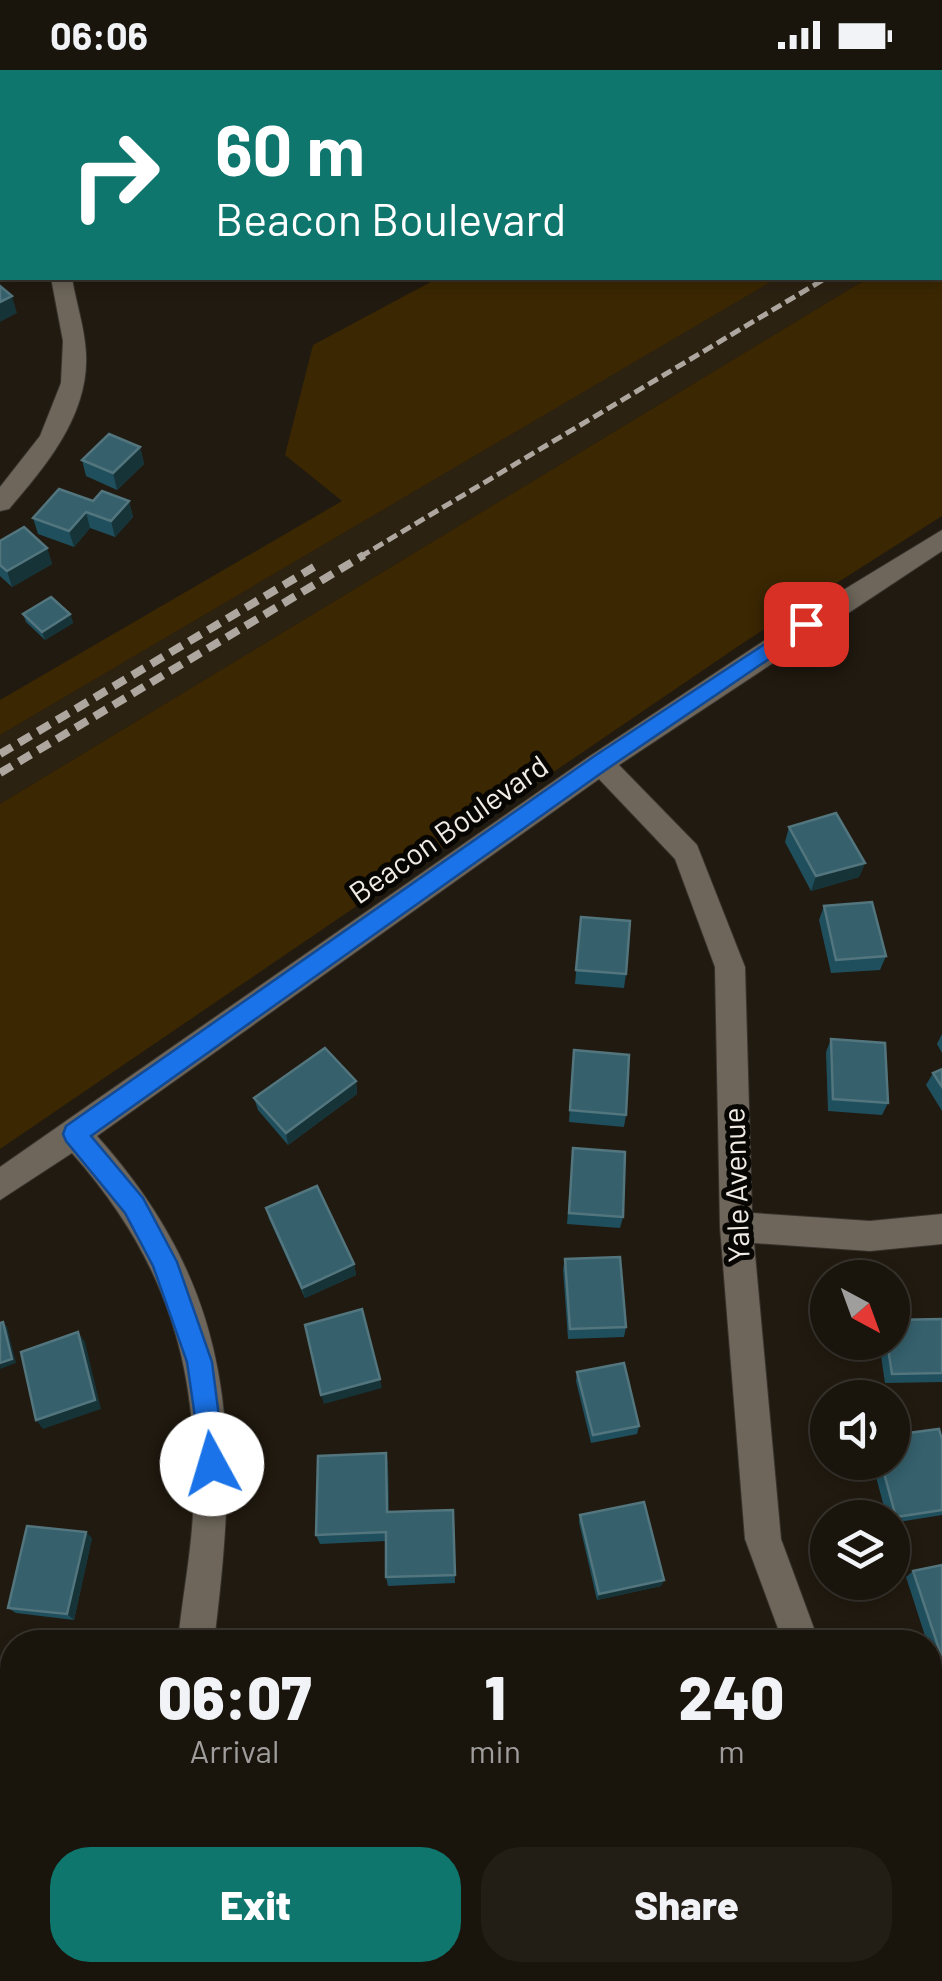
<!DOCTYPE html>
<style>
body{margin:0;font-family:Barlow,sans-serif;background:#221d15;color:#f1f3f6;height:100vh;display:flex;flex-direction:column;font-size:38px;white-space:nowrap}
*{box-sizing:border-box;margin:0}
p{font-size:32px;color:#9f9e9d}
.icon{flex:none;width:55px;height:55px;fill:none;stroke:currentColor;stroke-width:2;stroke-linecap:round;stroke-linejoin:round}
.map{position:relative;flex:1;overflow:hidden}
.details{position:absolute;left:0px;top:1560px;width:942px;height:352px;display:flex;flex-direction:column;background:#19140c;border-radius:40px 40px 0 0;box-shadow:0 5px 15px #0003,0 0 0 2px #37332d}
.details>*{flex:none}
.top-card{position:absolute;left:0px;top:0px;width:942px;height:210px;box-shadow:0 5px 15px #0003,0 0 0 2px #37332d;background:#0f766e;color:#fff;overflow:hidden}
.needle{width:65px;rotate:139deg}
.tools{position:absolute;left:810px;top:1190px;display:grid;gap:20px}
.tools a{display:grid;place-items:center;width:100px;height:100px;border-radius:50%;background:#19140c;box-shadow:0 5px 15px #0003,0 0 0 2px #37332d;font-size:50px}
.pin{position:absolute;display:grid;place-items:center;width:85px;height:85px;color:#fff;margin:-42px;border-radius:20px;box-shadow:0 5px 15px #0006}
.me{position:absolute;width:110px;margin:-55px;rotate:354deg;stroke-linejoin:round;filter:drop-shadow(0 0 8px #0008)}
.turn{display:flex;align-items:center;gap:35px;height:210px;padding:0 50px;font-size:45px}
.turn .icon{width:130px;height:130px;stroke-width:2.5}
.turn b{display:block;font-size:70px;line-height:85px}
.eta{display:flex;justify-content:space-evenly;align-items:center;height:170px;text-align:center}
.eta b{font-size:60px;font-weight:800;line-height:70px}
.button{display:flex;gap:20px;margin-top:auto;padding:20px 50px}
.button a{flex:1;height:115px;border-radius:40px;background:#0f766e;color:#fff;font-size:40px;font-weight:800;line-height:115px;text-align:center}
.button a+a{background:#221d15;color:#f1f3f6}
.status{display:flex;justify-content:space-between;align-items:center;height:70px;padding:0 50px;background:#19140c;direction:ltr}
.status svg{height:28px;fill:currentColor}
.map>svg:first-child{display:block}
.built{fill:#2c2212}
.green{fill:#3b2702}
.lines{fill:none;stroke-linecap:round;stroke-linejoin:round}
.minor-casing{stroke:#38332e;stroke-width:2}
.minor{fill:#6e665a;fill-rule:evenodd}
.rail-far1{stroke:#ada79f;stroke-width:5;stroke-dasharray:11 5;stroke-linecap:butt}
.rail{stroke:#ada79f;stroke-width:8;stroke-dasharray:14 8;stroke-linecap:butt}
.wall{fill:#1f4f5d}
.shaded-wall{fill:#163338}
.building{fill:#35606c;stroke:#52757e;stroke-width:2.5}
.route{fill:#1a73e8;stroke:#114b97;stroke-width:2.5}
.labels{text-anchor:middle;stroke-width:10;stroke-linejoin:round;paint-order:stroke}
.street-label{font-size:30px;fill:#f0ebe4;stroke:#080603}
</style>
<div class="status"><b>06:06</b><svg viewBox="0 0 49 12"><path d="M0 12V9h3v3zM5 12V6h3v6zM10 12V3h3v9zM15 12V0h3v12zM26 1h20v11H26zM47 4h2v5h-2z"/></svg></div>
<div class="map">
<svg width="942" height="1911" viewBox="0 0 942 1911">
<rect width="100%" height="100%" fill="#211a10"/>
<path class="built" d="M776,208h92l-868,526v-69z"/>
<g class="green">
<path d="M942,162v284l-199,127 -743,506v-345l868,-526h72z"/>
<path d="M438,208h339l-777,457v-35l342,-199 -57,-46 28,-110z"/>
</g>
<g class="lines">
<g class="minor-casing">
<g id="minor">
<path d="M2,178v14l-2,1v-14z"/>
<path d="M51,208h21c4,25 13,50 14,76 3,61 -40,112 -77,155l-9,2v-24l40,-51 21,-53 2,-42z"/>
<path d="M942,460v21l-323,214 78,80 48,122 7,246 118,8 72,-7v30l-72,7 -116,-8 27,296 38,103h-36l-38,-103 -25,-312 -5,-260 -40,-108 -76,-80 -502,357c143,160 142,305 117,506h-36c4,-43 13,-86 15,-129 8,-143 -26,-253 -121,-360l-72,47v-33l590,-411 222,-147z"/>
<path d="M930,1857l12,5v49h-16l-6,-11h10z"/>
<path d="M140,1900h40l-1,11h-40z"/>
</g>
</g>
<use href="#minor" class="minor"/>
<path class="rail-far1" d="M360,487l466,-279"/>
<g class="rail">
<path d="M0,684l314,-187"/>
<path d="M0,703l364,-218"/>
</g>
</g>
<g class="wall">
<path d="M140,377l4,17 -27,26 -31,-14 -4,-16z"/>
<path d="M93,431h36l4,16 -18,20 -25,-9 -16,19 -36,-13 -5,-16z"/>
<path d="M0,471l47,7 5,16 -40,23 -12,-11z"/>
<path d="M23,544h47l3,9 -28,17 -19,-18z"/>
<path d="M789,757l76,36 -6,14 -48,14 -26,-49z"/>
<path d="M824,836l62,50 -6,14 -49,3 -12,-53z"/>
<path d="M581,847l45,57 -2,14 -49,-4z"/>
<path d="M942,964v19l-5,-9z"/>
<path d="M831,969l57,64 -6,12 -54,-4 -2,-59z"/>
<path d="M573,993l53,52 -2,12 -55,-5z"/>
<path d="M942,999v42l-16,-26 7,-12z"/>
<path d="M356,1011l1,13 -69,51 -30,-35 -4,-12z"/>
<path d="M573,1078l50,69 -3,11 -53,-4z"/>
<path d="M266,1138l88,56 2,11 -51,23 -36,-79z"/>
<path d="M565,1189l61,68 -2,10 -56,2 -5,-70z"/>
<path d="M942,1249v63l-57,1 -6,-41h13z"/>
<path d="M577,1302l62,54 -2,8 -46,9 -15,-62z"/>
<path d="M942,1370v75l-50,8v-5h-5l-15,-56h20z"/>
<path d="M386,1383l2,11 1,48 64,-2 2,73 -67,3 -2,-9v-36l-66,3 -4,-9z"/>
<path d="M580,1445l84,65 -3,6 -64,14 -18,-78z"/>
<path d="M92,1468l-18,82 -58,-7 -8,-5z"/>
<path d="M942,1495v92l-9,2 -3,-8v-9h-3l-21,-65 7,-6z"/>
<path d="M710,1900h87l7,11h-87z"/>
</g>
<g class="shaded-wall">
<path d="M12,226l5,17 -17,9v-20z"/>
<path d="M140,377l4,17 -27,26 -4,-17z"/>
<path d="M129,431l4,16 -18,20 -4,-16z"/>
<path d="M86,442l4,16 -16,19 -5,-16z"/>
<path d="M47,478l5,16 -40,23 -5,-16z"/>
<path d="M70,544l3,9 -28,17 -3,-8z"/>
<path d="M865,793l-6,14 -48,14 5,-15z"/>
<path d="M356,1011l1,13 -69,51 -2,-12z"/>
<path d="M354,1194l2,11 -51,23 -3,-10z"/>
<path d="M3,1252l4,5 9,36 -16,6z"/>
<path d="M78,1262l7,10 16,67 -58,20 -7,-9z"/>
<path d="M380,1309l2,9 -58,16 -3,-9z"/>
<path d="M386,1383l2,11 1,58 -2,-10z"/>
<path d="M86,1462l6,6 -18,82 -7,-6z"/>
<path d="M664,1510l-3,6 -64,14 2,-6z"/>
</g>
<g class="building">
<path d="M361,0h20l-6,2h-10z"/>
<path d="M0,216l12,10 -12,6z"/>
<path d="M109,364l31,13 -27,26 -31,-13z"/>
<path d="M59,419l34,12 9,-10 27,10 -18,20 -25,-9 -17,19 -36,-13z"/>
<path d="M24,457l23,21 -40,23 -7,-6v-24z"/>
<path d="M51,527l19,17 -28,18 -19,-18z"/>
<path d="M836,743l29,50 -49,13 -27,-49z"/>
<path d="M872,832l14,54 -50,4 -12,-54z"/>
<path d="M581,847l49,4 -4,53 -50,-4z"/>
<path d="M831,969l54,4 3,60 -55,-4z"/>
<path d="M325,978l31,33 -70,52 -32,-35z"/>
<path d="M574,980l55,5 -3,60 -56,-5z"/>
<path d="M942,999v18l-9,-14z"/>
<path d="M573,1078l52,4 -2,65 -54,-4z"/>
<path d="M317,1116l37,78 -52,24 -36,-80z"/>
<path d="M620,1187l6,70 -56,2 -5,-70z"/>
<path d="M362,1239l18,70 -59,16 -16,-70z"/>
<path d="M942,1249v54l-50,1 -5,-32h5v-22z"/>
<path d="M3,1252l9,37 -12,4v-40z"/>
<path d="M78,1262l17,68 -59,20 -15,-68z"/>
<path d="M624,1293l15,63 -46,9 -16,-63z"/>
<path d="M939,1359l3,11v70l-46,7 -15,-55h11v-27z"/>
<path d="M386,1383l1,59 66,-2 2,65 -69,2v-45l-70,3 2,-79z"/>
<path d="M644,1432l20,78 -65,14 -19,-79z"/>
<path d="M27,1456l59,6 -19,82 -59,-6z"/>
<path d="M942,1495v90h-1l-28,-84z"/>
<path d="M1,1599h11v90l-12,-1z"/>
<path d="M12,1747v100l-12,1v-100z"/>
<rect x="304" y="1900" width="67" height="11"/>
<path d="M621,1900h58l4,11h-59z"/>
<path d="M714,1900h83l7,11h-83z"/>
</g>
<path class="route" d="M806,547l7,2v10l-206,140 -516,367 52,62 34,64 35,100 13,102 -4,9 -9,4 -9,-4 -16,-111 -34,-96 -28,-53 -59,-72 -3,-7 3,-8 527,-369z"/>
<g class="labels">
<g class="street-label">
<text transform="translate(449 760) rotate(-35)" y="10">Beacon Boulevard</text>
<text transform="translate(737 1115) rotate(-92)" y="10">Yale Avenue</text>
</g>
</g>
</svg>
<div class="tools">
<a><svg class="needle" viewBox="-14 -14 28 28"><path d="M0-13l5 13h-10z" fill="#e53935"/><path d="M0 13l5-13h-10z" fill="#9f9e9d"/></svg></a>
<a><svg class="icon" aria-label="sound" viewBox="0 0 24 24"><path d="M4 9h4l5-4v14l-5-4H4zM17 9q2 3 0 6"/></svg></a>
<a><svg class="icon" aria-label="layers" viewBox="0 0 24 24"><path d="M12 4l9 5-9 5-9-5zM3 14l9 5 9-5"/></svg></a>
</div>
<div class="pin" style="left:806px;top:554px;background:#d93025"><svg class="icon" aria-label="arrive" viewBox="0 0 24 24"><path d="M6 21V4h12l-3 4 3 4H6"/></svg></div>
<svg class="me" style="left:212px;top:1394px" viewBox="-20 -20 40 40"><circle r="19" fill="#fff"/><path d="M0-13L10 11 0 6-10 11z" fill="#1a73e8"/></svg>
<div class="top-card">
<div class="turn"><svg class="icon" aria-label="right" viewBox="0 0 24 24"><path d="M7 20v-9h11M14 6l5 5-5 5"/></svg><div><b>60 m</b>Beacon Boulevard</div></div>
</div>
<section class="details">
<div class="eta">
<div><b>06:07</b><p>Arrival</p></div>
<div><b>1</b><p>min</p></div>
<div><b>240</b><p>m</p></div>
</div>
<div class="button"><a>Exit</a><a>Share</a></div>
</section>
</div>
